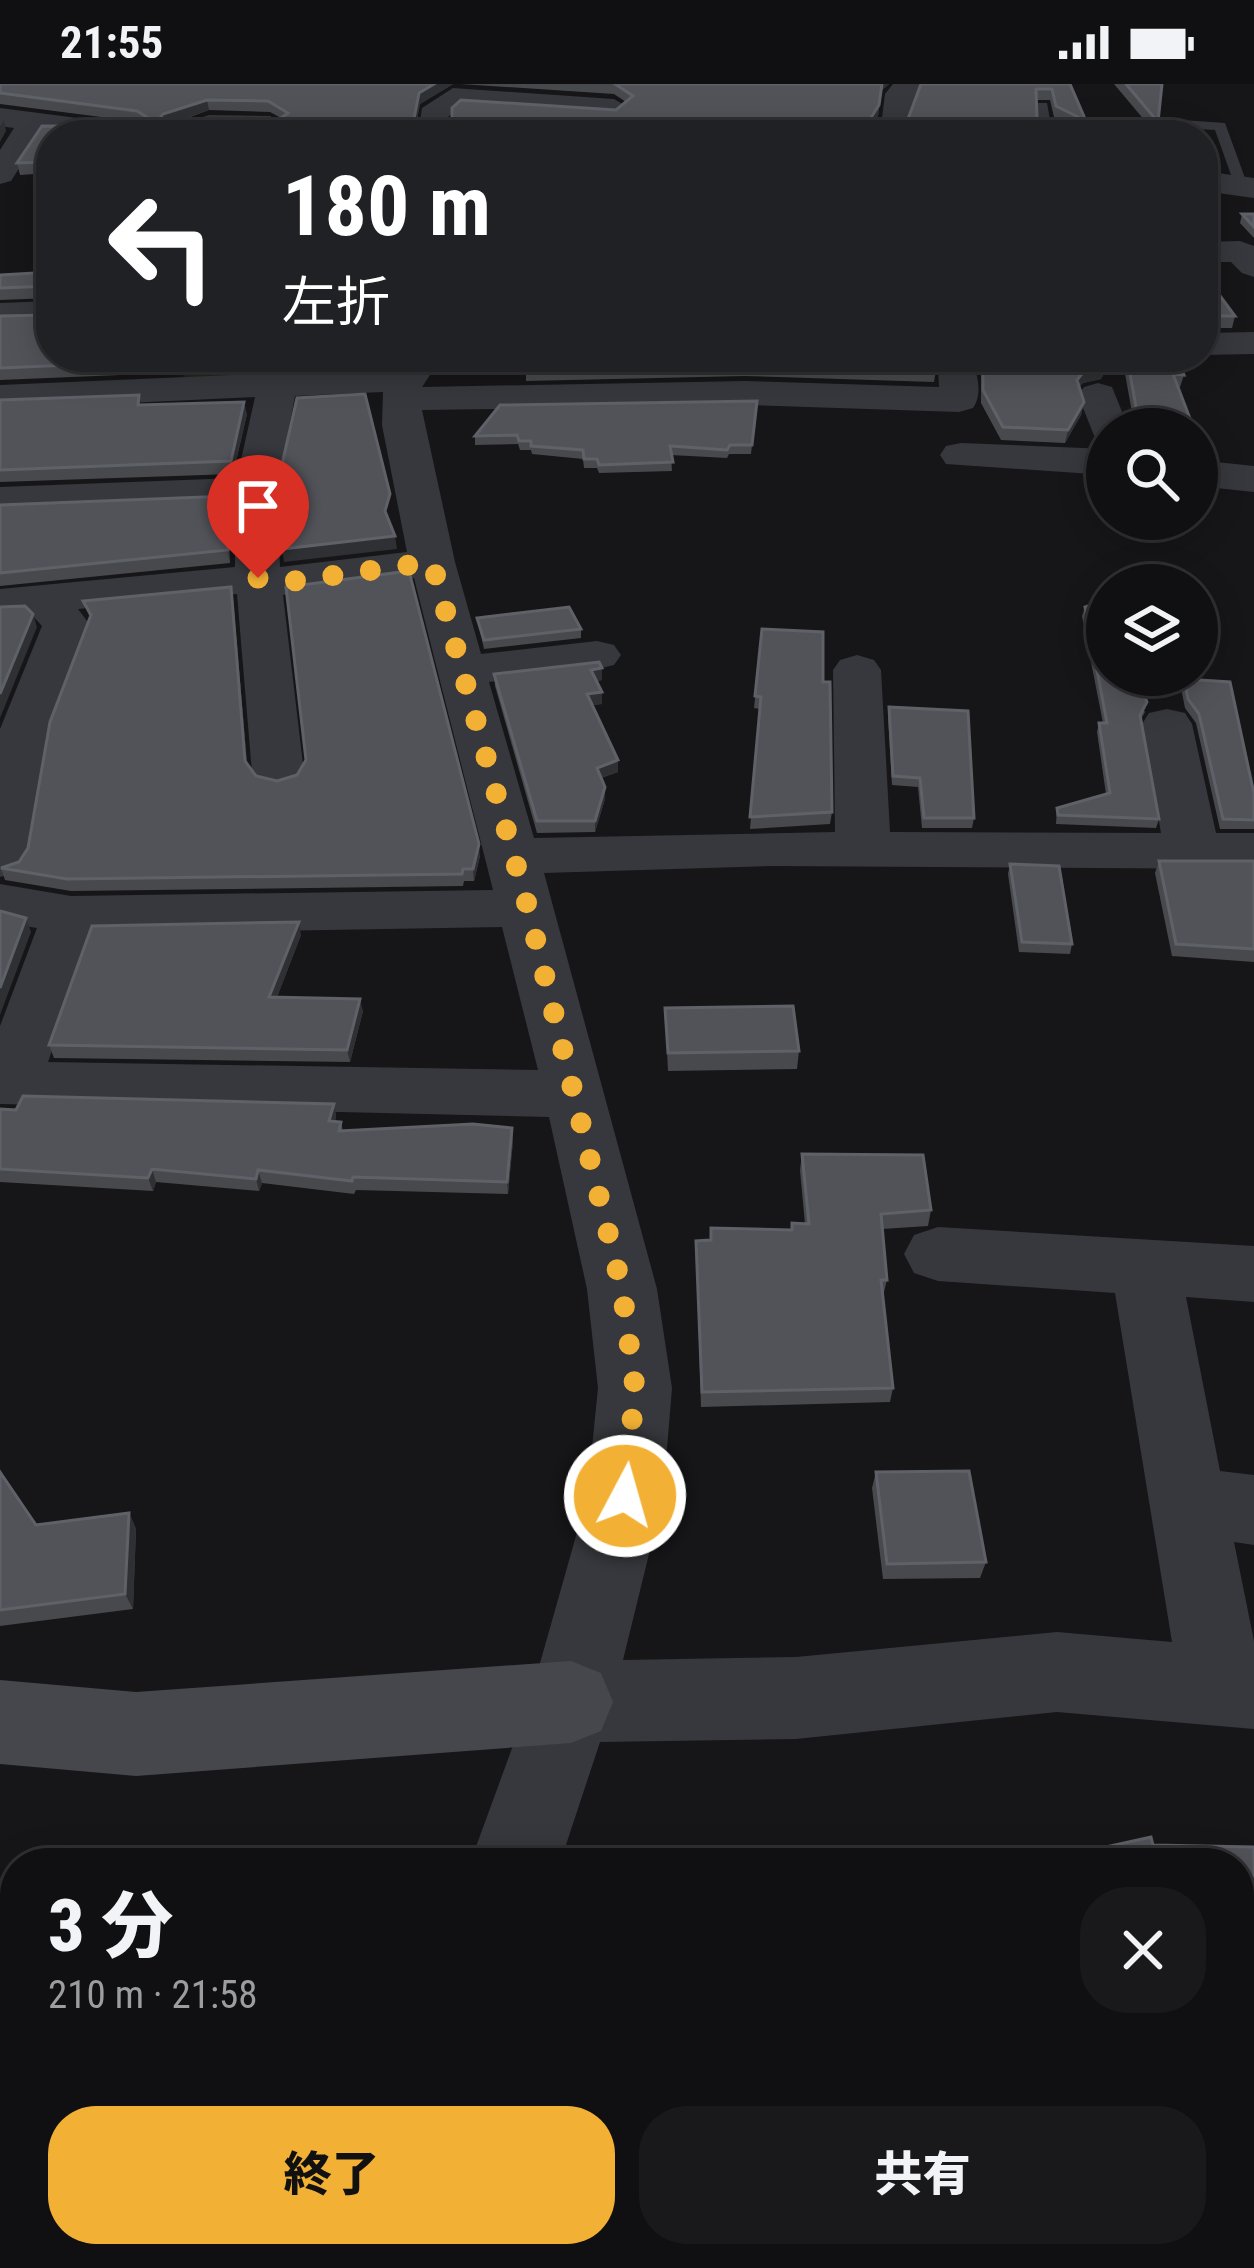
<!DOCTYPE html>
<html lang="ja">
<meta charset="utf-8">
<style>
body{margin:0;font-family:"Roboto Condensed","Noto Sans JP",sans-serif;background:#19191b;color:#f1f3f6;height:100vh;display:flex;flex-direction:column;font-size:45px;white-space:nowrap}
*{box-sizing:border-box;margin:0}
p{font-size:39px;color:#9c9d9f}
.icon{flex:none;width:66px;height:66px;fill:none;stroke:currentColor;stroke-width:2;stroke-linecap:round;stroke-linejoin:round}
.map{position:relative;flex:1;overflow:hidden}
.details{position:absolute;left:0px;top:1764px;width:1254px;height:420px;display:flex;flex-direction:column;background:#101012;border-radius:48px 48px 0 0;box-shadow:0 6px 30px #0003,0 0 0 3px #303032}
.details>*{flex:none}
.top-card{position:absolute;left:36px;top:36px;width:1182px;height:252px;border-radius:48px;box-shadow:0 6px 30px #0003,0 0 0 3px #303032;background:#202124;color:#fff;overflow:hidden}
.controls{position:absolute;left:1086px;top:324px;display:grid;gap:24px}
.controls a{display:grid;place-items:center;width:132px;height:132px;border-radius:50%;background:#101012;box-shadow:0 6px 30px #0003,0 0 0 3px #303032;font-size:60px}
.pin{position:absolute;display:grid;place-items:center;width:102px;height:102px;color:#fff;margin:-123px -51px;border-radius:50% 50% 50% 0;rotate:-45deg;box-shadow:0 0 12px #0007}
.pin .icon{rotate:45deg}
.me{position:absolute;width:132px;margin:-66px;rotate:6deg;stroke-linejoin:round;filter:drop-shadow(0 0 9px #0008)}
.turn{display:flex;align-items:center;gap:42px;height:252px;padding:0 48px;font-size:54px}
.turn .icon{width:156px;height:156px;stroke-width:2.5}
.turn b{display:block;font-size:84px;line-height:102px}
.round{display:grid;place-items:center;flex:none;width:126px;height:126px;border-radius:48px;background:#19191b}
.head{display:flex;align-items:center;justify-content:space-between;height:204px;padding:0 48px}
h1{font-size:72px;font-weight:800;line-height:90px}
.primary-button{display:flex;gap:24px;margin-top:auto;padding:24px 48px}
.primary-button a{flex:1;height:138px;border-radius:48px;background:#f2b134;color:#111;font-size:48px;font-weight:800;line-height:138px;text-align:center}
.primary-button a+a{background:#19191b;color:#f1f3f6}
.status{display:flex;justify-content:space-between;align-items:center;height:84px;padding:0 60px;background:#101012;direction:ltr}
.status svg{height:33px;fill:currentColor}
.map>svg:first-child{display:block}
.green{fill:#1e261f}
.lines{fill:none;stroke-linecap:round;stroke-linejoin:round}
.lane{fill:#37383d;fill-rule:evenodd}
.street{fill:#37383d;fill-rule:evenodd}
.secondary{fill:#45474d;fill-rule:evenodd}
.wall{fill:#47494d;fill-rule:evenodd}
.shaded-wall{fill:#2f3033}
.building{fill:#525359;stroke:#5f6168;stroke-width:3;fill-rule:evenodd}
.route{stroke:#f2b134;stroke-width:21;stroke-dasharray:0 37.8}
</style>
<div class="status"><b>21:55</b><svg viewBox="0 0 49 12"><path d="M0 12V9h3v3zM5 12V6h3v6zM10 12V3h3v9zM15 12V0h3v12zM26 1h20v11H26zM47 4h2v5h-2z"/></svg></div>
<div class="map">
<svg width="1254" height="2184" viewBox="0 0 1254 2184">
<rect width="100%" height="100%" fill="#161618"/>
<path class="green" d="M185,273h225l-13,12 -214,10z"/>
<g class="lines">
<g class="lane">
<path d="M1037,19h10l3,17 30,15h-21l-22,-10z"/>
<path d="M1167,35l58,4 24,66 -14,-3 -20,-56 -53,-3v-6z"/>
</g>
<g class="street">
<path d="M893,0h29c-12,17 -6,36 -22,51h-30l12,-17 3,-24z"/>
<path d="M453,4l161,11 15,9 -15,9 -154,-11 -12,11v18h-30l4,-27z"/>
<path d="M0,24l139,18 15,9 -112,-3 -31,49 -11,3v-34l14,-22 -14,-2z"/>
<path d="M209,31l61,1 15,9 -15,9 -108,1 4,-6z"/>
<path d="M1203,87l51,7v20l-51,-7z"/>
<path d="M1240,157l14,5v31l-12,-4 -11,-11h-28v-20z"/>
<path d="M51,217v22l-51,2v-22z"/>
<path d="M1254,248v22l-51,1v-22z"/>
<path d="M402,273h40l-20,30 323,-6 194,6 -1,-19 -8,-11h39c9,14 14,37 4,51l-14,4 -214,-7 -323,5 33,152 26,92 116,-13 17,4 7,10 -7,10 -17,4 -108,13 45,156 301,-6 -2,-162 7,-10 17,-5 17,5 7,10 9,162 271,1 -19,-109 7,-11 18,-4 18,4 7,11 24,109h38v36l-480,-3 -230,7 113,416 15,99 -9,109 -40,163 173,-3 261,-25 115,10 -57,-349 -177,-12 -24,-8 -10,-19 10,-19 24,-8 316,19v56l-68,-5 34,174 34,4v70l-20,-3 20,99v88l-197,-17 -261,27 -196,3 -40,121h-90l59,-161 58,-205 11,-109 -11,-99 -38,-172 -549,-13v-78l37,-98 -37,-6v-38l71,12 422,-6 -79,-312 -131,17 21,178 -8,11 -18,5 -18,-5 -8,-11 -15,-179 -159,15 12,16 -41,108 -21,126 -8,13 -20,5v-148l42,-103 -11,-12 -31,3v-28l235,-22v-63l-235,9v-26l237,-9 18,-81 -255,12v-24l392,-17zM383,308l-1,33 25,127 -127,15 -3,-77 18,-94zM502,843l36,143 -490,-8 45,-128z"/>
<path d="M1098,299l14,4 17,42h-22v12l-12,-3 -17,-43 6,-8z"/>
<path d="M961,359l146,6v26l-161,-11 -6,-9 6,-9z"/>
<path d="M1197,376l57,6v26l-57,-6z"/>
<path d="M344,2169h102l-4,15h-104z"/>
</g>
<path class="secondary" d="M571,1577l30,12 12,29 -12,29 -30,12 -435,33 -136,-12v-84l136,12z"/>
</g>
<g class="wall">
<path d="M0,0h453l-33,20 -6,31h-363v38l-31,2 -3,-12 25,-37h105l-7,-4 -140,-18zM209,26l61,2 11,6 -13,9h-105z"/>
<path d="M460,0h429l-8,7 -3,25 -8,12 35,-1 16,-43h149l22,51h-640v-27l164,2 10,-8 -12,-8zM1036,16h14l4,17 21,11h-14l-24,-10z"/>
<path d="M1114,0h48l-6,50z"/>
<path d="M1242,130h12v24l-14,-15z"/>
<path d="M51,188v26l-51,2v-25z"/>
<path d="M1203,189l32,43 -3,12h-29z"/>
<path d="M0,232l51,41h94l-1,17 -144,6z"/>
<path d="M535,273l401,13 -2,12 -189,-6 -219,5v-13z"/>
<path d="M971,273h142l-12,22 -18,4 -4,4 5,15 -3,13 -16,28 -64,-3 -20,-37v-28z"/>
<path d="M1122,273h55l7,18 -4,12h-2l16,42h-59z"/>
<path d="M0,316l141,5 106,9 -14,60 -233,8z"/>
<path d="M757,317l-6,53h-22l-2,4 -56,-3 1,16 -73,2 -2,-5h-13l-1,-9 -51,-5 -1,-4h-11l-2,-6 -43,1v-9z"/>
<path d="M0,421l230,4v54l-230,23z"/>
<path d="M233,515l14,165 9,12 224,80 -6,25h-10l-1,5 -392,5 -66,-11 -4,-12 18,-6 9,-14 62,-230 -7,-17z"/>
<path d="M1085,523l60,105 -4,7 18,100 -3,9 -100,-4 1,-16 49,-14 -9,-62 2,-9h4l-21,-107z"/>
<path d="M477,534l104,11v9l-97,11z"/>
<path d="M762,545l61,53 9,130 -2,12 -80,5 10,-120 -6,-1z"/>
<path d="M494,590l108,6 -6,1 6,23 -10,1 26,67 -17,6 4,21 -10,33 -58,1 -42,-147z"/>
<path d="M1184,595l70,115v35h-34l-24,-106 -11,-15 -4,-20z"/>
<path d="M889,623l85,111 -2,10h-50l-4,-41 -26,-2 -4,-69z"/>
<path d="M1159,777h95v101l-82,-6 -17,-83z"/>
<path d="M1010,780l62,80 -2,10 -51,-2 -11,-78z"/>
<path d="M301,851l-24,62 86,14 -13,51 -296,-4 -5,-13z"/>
<path d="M665,924l134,43 -2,18 -129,2z"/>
<path d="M334,1020l2,12 -1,6h6l2,9 169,-3 1,13 -5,53 -152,-4 -2,4 -92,-11 -3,8 -103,-9 -3,9 -153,-9v-73z"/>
<path d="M802,1070l129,56 -3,16 -46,3 5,51 -4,16 10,92 -3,14 -189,5 -5,-166 14,-1 1,-12 80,2 1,-7 13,1 -5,-54z"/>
<path d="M0,1388l36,53 93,-12 7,16 -3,80 -133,17z"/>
<path d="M876,1388l110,90 -6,16 -97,1 -11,-91z"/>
<path d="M1153,1761l101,2v206h-15v-190h-144l11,-16z"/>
</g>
<g class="shaded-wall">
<path d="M434,0h19l-33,20 -6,31 -1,-11 6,-31z"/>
<path d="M882,0h7l-8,7 -3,25 -12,19 1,-11z"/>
<path d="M207,16l2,10 -44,15 -7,9 -2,-11 7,-9z"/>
<path d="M4,36l2,11 -6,11v-15z"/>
<path d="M1109,273h4l-12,22 -18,4 -9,9 3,-12 8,-10z"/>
<path d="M244,318l3,12 -14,60 -2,-13z"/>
<path d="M1084,318l-3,13 -16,28 3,-13z"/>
<path d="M228,412l2,13v54l-2,-13z"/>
<path d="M395,452l2,13 -113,13 -2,-13z"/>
<path d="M231,503l2,12 15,174 -3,-12z"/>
<path d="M33,530l4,13 -37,91v-24z"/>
<path d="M602,584v12l-11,2v-12z"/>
<path d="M602,608v12l-15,2v-12z"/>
<path d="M618,676v12l-21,7v-11z"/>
<path d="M605,703v12l-10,33v-11z"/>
<path d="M479,760l1,12 -6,25 -1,-12z"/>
<path d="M26,834l5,14 -31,83v-27z"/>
<path d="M299,838l2,13 -29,75 -3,-13z"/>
<path d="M360,915l3,12 -13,51 -3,-12z"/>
<path d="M334,1020l2,12 -4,18 -3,-13z"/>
<path d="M512,1044l1,13 -5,53 -1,-12z"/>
<path d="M152,1085l4,13 -3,9 -5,-13z"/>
<path d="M258,1086l4,13 -3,8 -3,-12z"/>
<path d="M129,1429l7,16 -3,80 -8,-15z"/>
</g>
<g class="building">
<path d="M0,0h434l-15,9 -6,31 -45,1 3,7 -36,3 -106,-5 2,5h-180v27l-34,1 25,-37 226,1 20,-14 -20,-12 -61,-1 -44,14 -7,9 -19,-12 -137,-18z"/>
<path d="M615,0h267l-3,21 -12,19 4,4 34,-1 16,-43h149l22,51h-561l-7,-10 -72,-1v-16l9,-8 155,10 17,-14zM1036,5h16l4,17 28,14 2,7 -25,1 -24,-10z"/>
<path d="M1126,0h36l-4,38z"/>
<path d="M1242,130h12v13z"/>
<path d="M51,188v14l-51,2v-13z"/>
<path d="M1203,189l32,43h-29l-3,9z"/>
<path d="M51,231v42h91l-1,5 -141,6v-52z"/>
<path d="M535,273h398l3,13 -190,-6 -220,4z"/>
<path d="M980,273h129l-5,10 -19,3 -8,10 7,22 -16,28 -65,-3 -20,-37v-28z"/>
<path d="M1127,273h50l7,18 -11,-1 21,55h-54z"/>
<path d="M365,310l25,100 -5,17 10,25 -113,13 -3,-71 18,-80z"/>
<path d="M139,311l-1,10 106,-3 -13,59 -231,9v-70z"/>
<path d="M757,317l-5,44h-22l-3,5 -57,-4 3,16 -74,3 -2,-6h-13l-1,-9 -52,-4v-5h-12l-2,-6 -42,1 25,-31z"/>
<path d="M228,412v54l-228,23v-68z"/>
<path d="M409,487l70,273 -6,25h-10l-1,5 -395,5 -66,-11 18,-6 9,-14 22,-126 41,-107 -8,-14 148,-14 14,174 11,15 21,5 20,-6 9,-15 -20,-173z"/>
<path d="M1106,516l1,75h29l11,27 -7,13 19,104 -101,-4 -1,-7 53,-15 -11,-70h8l-22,-116z"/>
<path d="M25,522l8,8 -33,80v-87z"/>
<path d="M569,523l12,22 -97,11 -7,-22z"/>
<path d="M762,545l61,3v50h7l2,130 -82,5 11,-120 -6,-1z"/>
<path d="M599,578l3,6 -11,2 11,22 -15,2 31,66 -21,8 8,19 -10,34h-58l-43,-147z"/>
<path d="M1184,595l46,3 24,112v26l-31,-1 -24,-105 -11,-15z"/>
<path d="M889,623l79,4 6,107h-50l-4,-40 -27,-2z"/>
<path d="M1159,777h95v88l-78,-5z"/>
<path d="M1010,780l49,2 13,78 -50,-2z"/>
<path d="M0,827l26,7 -26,70z"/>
<path d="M299,838l-30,75 91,2 -13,51 -298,-5 43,-119z"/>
<path d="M793,922l6,45 -131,2 -3,-45z"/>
<path d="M23,1012l311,8 -5,17 12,1 -2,9 134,-7 39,4 -5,54 -154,-5 -1,4 -94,-11 -2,9 -104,-10 -4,9 -148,-9v-60l16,1z"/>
<path d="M802,1070l121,1 8,55 -50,4 6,66h-6l12,108 -191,4 -6,-151 15,-1v-12l81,2v-7l17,1z"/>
<path d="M969,1387l17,91 -99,2 -11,-92z"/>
<path d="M0,1388l36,53 93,-12 -4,81 -125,16z"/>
<path d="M1151,1753l2,8 101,2v194l-15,-1v-177h-131l-2,-16z"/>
</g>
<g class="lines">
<path class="route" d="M258,494l28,4 146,-20 96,346 94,381 13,99 -10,108"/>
</g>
</svg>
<div class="controls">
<a><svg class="icon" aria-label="search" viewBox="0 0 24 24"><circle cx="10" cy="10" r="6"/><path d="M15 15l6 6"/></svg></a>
<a><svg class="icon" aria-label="layers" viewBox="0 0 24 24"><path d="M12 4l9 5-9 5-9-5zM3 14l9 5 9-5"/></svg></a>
</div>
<div class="pin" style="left:258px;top:494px;background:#d93025"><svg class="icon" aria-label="arrive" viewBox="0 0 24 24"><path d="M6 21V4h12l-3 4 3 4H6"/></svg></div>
<svg class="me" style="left:625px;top:1412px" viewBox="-20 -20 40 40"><circle r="17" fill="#f2b134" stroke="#fff" stroke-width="3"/><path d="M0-11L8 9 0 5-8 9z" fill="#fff"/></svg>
<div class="top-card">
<div class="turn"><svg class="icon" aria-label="left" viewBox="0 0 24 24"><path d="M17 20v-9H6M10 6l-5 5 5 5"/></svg><div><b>180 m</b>左折</div></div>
</div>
<section class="details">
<div class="head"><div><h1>3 分</h1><p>210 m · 21:58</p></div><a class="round"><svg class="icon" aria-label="close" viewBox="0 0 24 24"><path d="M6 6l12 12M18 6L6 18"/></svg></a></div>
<div class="primary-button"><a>終了</a><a>共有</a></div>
</section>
</div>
